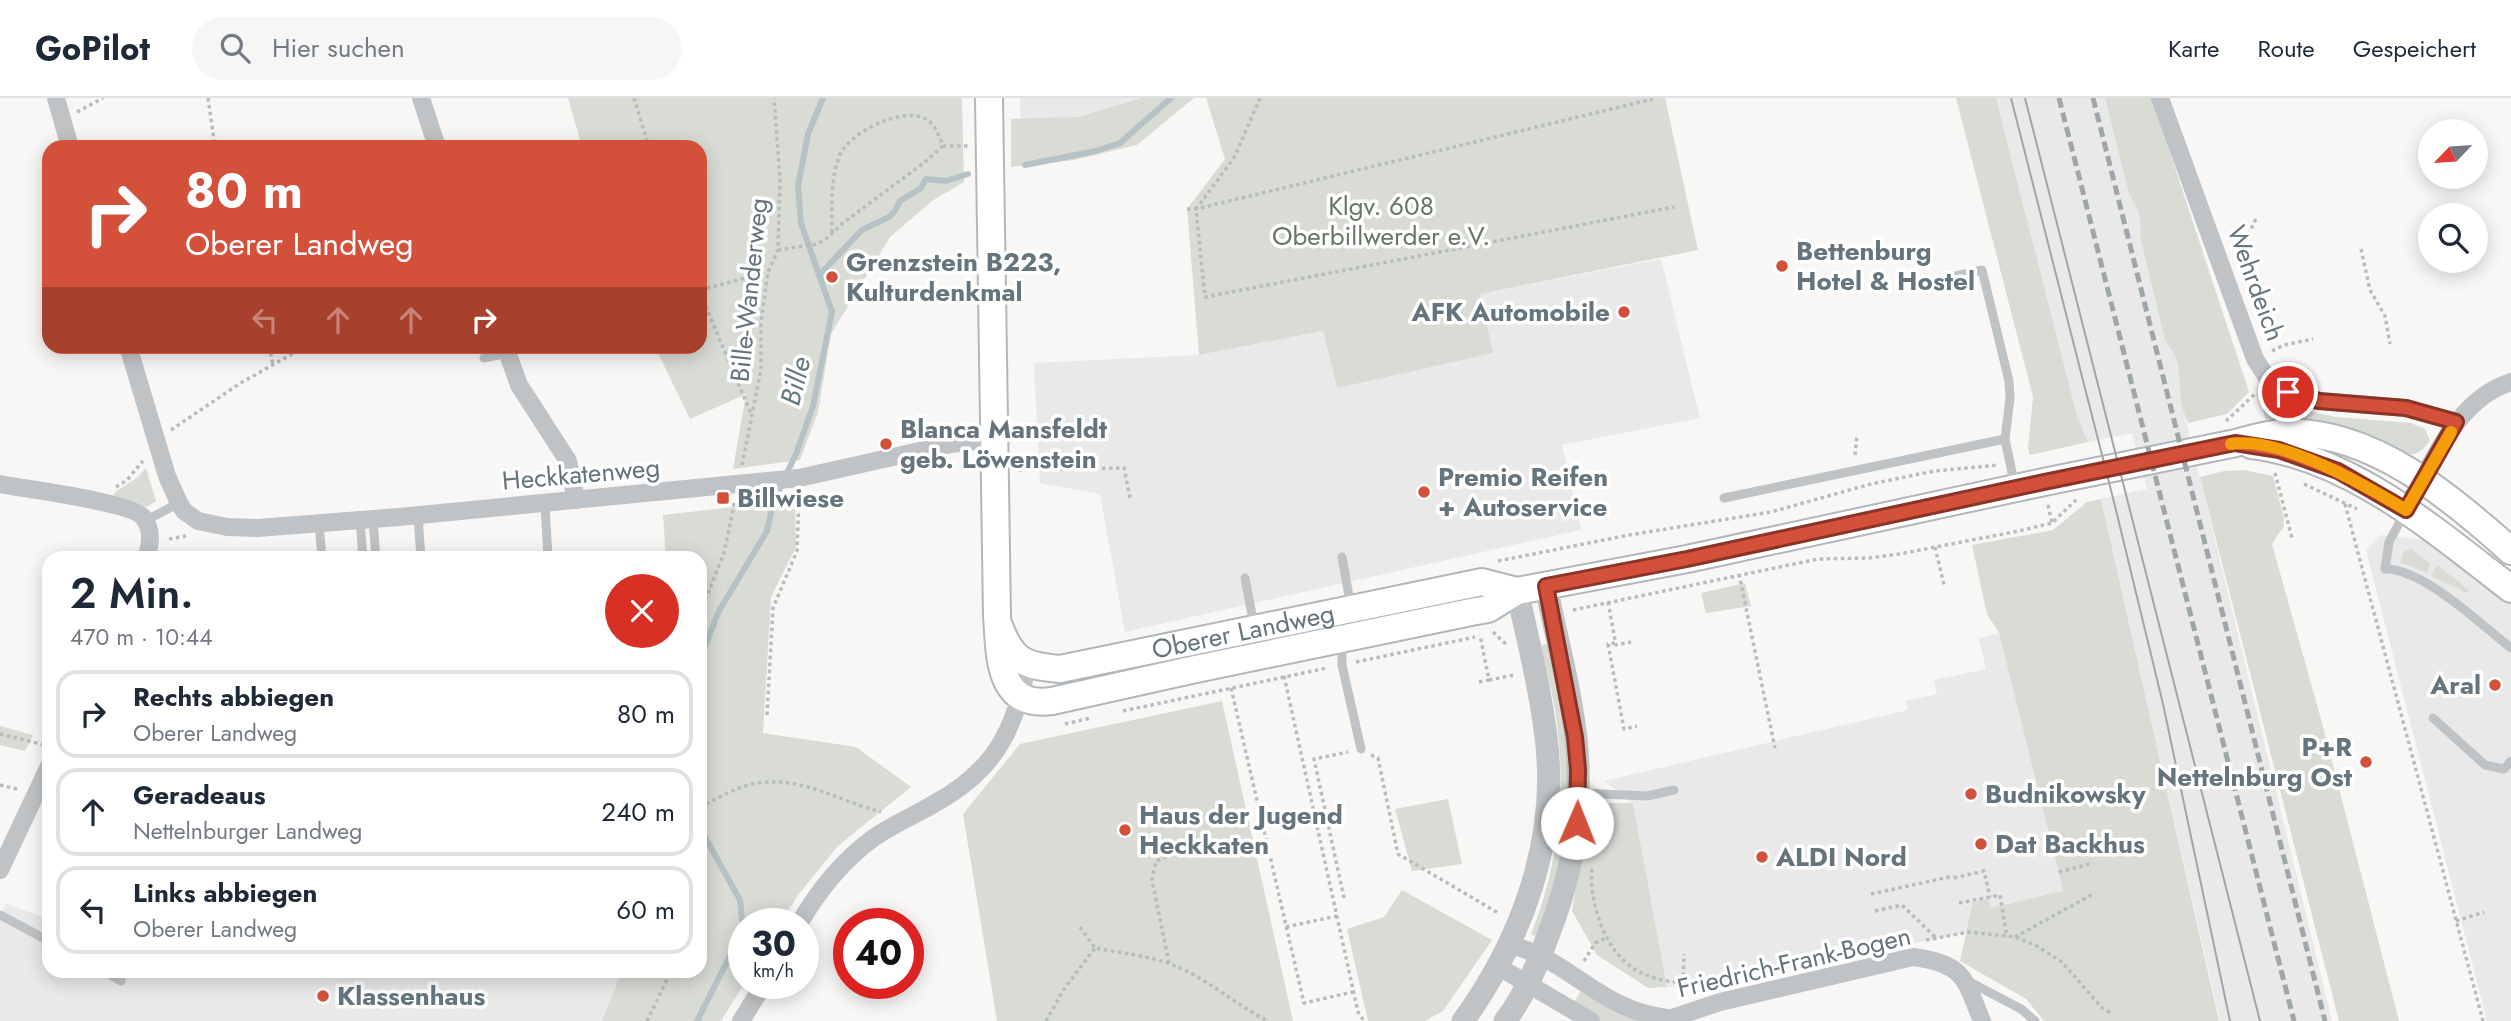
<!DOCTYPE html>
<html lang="de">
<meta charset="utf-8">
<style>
body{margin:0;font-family:Jost,sans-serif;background:#f6f6f7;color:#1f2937;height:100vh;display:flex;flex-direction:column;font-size:26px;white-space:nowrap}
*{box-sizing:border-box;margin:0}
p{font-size:23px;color:#747a83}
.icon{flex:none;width:38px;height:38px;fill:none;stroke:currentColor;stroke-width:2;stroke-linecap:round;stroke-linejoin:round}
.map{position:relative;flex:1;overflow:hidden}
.panel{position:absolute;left:42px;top:453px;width:665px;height:427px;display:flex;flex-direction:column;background:#fff;border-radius:21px;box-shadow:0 4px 18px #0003}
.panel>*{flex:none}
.hud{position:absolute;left:42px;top:42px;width:665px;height:214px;border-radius:21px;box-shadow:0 4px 18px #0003;background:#d3503a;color:#fff;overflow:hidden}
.needle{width:46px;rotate:245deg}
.controls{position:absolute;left:2418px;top:21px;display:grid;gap:14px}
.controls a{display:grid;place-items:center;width:70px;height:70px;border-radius:50%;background:#fff;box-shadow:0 4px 18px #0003;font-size:35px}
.speed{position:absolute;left:728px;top:810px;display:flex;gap:14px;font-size:35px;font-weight:700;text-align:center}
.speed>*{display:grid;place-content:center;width:91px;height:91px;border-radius:50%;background:#fff;box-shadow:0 4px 18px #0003;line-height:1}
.speed small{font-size:18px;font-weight:400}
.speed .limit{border:10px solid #d22;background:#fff;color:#111}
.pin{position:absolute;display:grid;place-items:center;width:60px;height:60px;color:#fff;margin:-30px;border:4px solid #fff;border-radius:50%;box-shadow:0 2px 7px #0007}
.me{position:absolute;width:77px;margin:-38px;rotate:1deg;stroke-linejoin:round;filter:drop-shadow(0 0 5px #0008)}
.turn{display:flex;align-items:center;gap:24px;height:147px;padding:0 28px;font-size:32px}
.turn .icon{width:91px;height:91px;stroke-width:2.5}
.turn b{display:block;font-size:49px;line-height:60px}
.lanes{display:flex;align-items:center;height:66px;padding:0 28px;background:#0003;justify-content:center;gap:35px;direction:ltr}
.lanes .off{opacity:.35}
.round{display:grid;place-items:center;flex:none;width:74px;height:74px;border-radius:37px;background:#f6f6f7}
.overview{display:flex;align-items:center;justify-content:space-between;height:119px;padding:0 28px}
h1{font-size:42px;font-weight:600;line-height:52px}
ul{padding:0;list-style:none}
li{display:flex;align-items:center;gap:21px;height:88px;margin:0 14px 10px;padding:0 14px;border:4px solid #e0e1e3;border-radius:21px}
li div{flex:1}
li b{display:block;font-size:26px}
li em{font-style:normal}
header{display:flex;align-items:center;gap:42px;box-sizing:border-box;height:98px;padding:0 35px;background:#fff;border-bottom:2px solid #e0e1e3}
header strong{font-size:33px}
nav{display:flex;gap:38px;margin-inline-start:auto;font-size:24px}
.search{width:490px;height:63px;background:#f6f6f7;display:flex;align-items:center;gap:18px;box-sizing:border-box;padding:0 24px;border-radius:38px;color:#747a83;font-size:26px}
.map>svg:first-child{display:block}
.built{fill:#e8e9e8}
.green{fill:#d8dcd5}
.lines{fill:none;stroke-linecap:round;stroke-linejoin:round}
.stream{stroke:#b6c2c5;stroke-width:6}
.secondary-casing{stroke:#b2b7bb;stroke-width:30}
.path{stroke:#b9bcbe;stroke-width:3.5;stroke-dasharray:3.5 3.5;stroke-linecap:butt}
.service{stroke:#bfc3c6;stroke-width:9}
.minor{stroke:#bfc3c6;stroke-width:18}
.tertiary{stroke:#bfc3c6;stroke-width:23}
.secondary{stroke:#fff;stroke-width:26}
.tram{stroke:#9fa6aa;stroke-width:2}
.rail{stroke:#9fa6aa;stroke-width:5;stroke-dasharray:10 5;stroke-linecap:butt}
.route-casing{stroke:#893426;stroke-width:18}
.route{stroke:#d3503a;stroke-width:12}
.slow{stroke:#f59e0b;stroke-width:12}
.poi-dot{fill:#d3503a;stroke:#fff;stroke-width:2.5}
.labels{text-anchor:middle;stroke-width:7;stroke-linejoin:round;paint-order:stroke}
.park-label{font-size:26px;fill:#687664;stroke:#fff}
.poi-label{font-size:26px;font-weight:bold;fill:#66757d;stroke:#fff;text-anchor:start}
.street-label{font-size:26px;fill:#66757d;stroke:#fff}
.water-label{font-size:28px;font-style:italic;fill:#657a7f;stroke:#fff}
</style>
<header>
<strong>GoPilot</strong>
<div class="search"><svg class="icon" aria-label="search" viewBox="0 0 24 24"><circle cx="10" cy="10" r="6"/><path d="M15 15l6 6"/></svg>Hier suchen</div>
<nav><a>Karte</a><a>Route</a><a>Gespeichert</a></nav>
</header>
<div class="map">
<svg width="2511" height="923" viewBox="0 0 2511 923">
<rect width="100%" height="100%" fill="#f8f7f5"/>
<g class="built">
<path d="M1020,0h134l-132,63z"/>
<path d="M1996,0h109l24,96 8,13 5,18 -2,13 25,103 8,9 9,32 -1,18 151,621h-112l-119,-522 46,-10 -15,-56 -44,9 -11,-26z"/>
<path d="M1661,161l39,159 -138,27 19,85 -456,102 -25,-138 -60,-11 -6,-120 165,-8 125,-24 13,57 142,-94z"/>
<path d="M2381,437l44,5 86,63v418h-24l-121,-471z"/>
<path d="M1999,535l64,259 -72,16 -22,24 -256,51 -46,4 -34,-184 -29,-22 304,-71 -2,-9 31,-7 -3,-14 52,-11 -7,-31z"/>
<path d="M6,806l43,15v52h177l12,3 3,-3h381l-20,50h-602v-106z"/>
</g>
<g class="green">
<path d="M568,0h394l2,84 -32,19 -42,36 -59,97 -13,78 -18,48 -67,9 13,-75 -56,25 -35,-72 45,-1v-199h-118z"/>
<path d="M1142,0h52l-57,47 -63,15 -63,7v-48l68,-2z"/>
<path d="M1206,0h459l33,152 -218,44 13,59 -156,35 -14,-57 -124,24 -12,-146 38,-50z"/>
<path d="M1956,0h40l81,318 11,26 -58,13 -2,-7 5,-51z"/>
<path d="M2105,0h47l97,294 -22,22 -39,9c-3,-7 -6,-15 -7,-22 -3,-24 2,-40 -16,-60l-25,-104c3,-17 -2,-28 -11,-43z"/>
<path d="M2260,296l12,9 64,14 75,6 14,6 5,11c-3,5 -9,13 -16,14 -9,2 -30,-13 -40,-17 -34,-11 -73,-19 -109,-18z"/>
<path d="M146,370l10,33 -9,6 -33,-11 1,-4 23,-15z"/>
<path d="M2244,372l29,6 11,42v8l-12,18 52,186 75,291h-60l-139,-544 24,-6z"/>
<path d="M2101,401l118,522h-175l-18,-22 -66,-38 13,-59 15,-3 3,9 72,-17 -64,-258 -12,-19 -15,-69 81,-15 34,-28z"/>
<path d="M795,402l1,47 -25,50 -8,136 93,14 55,40 -73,59 -40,49 -18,29h-36v60l-23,37h-119l20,-50h78v-413h-34l-3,-43z"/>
<path d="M2411,451l19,14 -3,10 -27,-11 4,-11z"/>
<path d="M2437,467l32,25 -2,3 -36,-17z"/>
<path d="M1745,485l6,23 -45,7 -5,-20z"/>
<path d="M1549,546c12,59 26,120 18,180 -5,39 -17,77 -29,114l-7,-4c27,-67 35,-139 26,-210 -3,-27 -11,-53 -16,-79z"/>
<path d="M1222,603l71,320h-296l-34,-207 57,-70z"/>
<path d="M0,628l33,9 -8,16 -25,-6z"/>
<path d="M1448,701l14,65 -50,7 -17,-62z"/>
<path d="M1589,705h44l34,184 -19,1 -51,-33 -25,-44z"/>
<path d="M1402,792l90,50 -49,71 -18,10h-57l-21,-92 37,-12z"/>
<path d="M1581,893l31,19 28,11h-40l-26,-19z"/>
</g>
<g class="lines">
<g class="stream">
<path d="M1025,67l71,-14 24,-8 51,-45"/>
<path d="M820,176l42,-44 27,-13 6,-6 5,-10 21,-13 5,-9 20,2 22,-7"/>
<path d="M700,561l19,-48 48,-80 6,-28 23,-49 17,-48 19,-94 -31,-89 -3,-37 10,-52 15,-36"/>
<path d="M697,923l46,-91 -3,-30 -40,-72"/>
</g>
<g class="secondary-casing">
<g id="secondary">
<path d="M989,0l8,518c3,40 0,92 55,85l139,-31 280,-58 17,-3 29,-18 170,-32 357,-77 192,-39c15,-4 30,-9 47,-10 86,-5 168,64 228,118"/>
<path d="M2251,347c100,12 183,85 260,144"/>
<path id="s1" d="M1000,530c13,35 27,38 60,41l422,-87 35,9"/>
</g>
</g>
<g class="path">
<path d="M208,0l7,49"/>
<path d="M634,0l15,49"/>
<path d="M1260,0l-26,60 -38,51 9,88 469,-90"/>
<path d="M77,14l26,-14"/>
<path d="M943,48h25"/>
<path d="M1187,111h9l457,-110"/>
<path d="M832,134c0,-23 -2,-52 7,-75 9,-24 62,-51 87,-38 10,6 13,17 17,27"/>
<path d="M2245,143l12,-24"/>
<path d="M2361,151l9,41 15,26 5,28"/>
<path d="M778,152l39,-6 9,-5 17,-16 82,-61 18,-16"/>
<path d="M700,192l68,-18"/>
<path d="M700,195l52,123"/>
<path d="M269,248l4,19"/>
<path d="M2272,253l12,-6 29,-6"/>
<path d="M2226,323l30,-28"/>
<path d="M171,332l68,-46 67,-38"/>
<path d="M1855,357l2,-21"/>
<path d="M742,367l19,-95v-48l7,-50 10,-22 2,-71 -6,-81"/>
<path d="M1018,372l106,-2 6,30"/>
<path d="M2275,375l17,65"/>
<path d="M2304,386l53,25"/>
<path d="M116,389l11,-7 16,-19"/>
<path d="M2345,406l138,517"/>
<path d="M2048,407l4,18"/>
<path d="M169,441l17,-3"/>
<path d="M1935,449l9,38"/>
<path d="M334,455l10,5"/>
<path d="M1498,463l131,-26 142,-23 100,-28 63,-13 65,-6"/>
<path d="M1739,476l36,174"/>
<path d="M1608,504l8,43 15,-3"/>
<path d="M1573,512l245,-51 51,-1 30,-4 120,-23 33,-8 24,-23"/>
<path d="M700,515l24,-60 11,-53"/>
<path d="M1493,534l15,14"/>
<path d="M1615,545l-7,1 16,85 13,-3"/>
<path d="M1356,564l119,-25"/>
<path d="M1284,578l74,336 6,9"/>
<path d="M1489,582l25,-5"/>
<path d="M1479,584l10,-2 -9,-45"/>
<path d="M1231,590l73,315 49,-11"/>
<path d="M1123,613l204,-43"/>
<path d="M767,617l6,-107 24,-57 2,-56"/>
<path d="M1065,626l26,-6"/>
<path d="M0,636l49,12"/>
<path d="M1371,657l7,3 20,96 102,60"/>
<path d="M0,687l17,4"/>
<path d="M700,709c13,-6 26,-14 39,-19 53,-19 93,11 142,24"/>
<path d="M1263,729l52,-11"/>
<path d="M1592,771c-2,18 2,36 8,53 20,55 59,63 113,61"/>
<path d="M2059,774l34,-9"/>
<path d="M1954,780l30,-7 6,26"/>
<path d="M1871,796l83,-18"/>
<path d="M1344,800l-30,-139 34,-7"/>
<path d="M1959,805l41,-8 7,42"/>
<path d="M1875,813l27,-6 33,32"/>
<path d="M2456,823l28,-9"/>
<path d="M1080,829l15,21c24,5 52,7 75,16 36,13 64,40 98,57"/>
<path d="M1286,829l51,-11"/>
<path d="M2015,839l80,-44"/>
<path d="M1926,842l43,-8 46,5 22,9 25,16 40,46 9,5"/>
<path d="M1584,863l11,-18 11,-5"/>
<path d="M1169,865l-17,-83 4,-19 42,-16"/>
<path d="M1683,885l1,-29"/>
<path d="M647,923l24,-50"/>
<path d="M1046,923l18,-32 31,-41"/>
</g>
<g class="service">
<path d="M1947,180l35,-8 27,111 1,17 -5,41 10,48"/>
<path d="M484,260l23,-5"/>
<path d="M1724,400l281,-59"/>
<path d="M545,406l3,54"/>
<path d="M2405,414l-16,30 -4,27c39,0 95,55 126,79"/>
<path d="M418,418l3,42"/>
<path d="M360,422l3,38"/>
<path d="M373,422l3,38"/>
<path d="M145,423l34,-18"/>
<path d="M319,426l3,34"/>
<path d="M1342,459l9,50"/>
<path d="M1245,480l9,47"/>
<path d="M1342,542v25l19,84"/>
<path d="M2433,620l52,47 19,4 7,-8"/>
<path d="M1579,695l68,3 27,-6"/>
<path d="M0,817l49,26"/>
<path d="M104,873l17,10"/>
<path d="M1968,883l53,28 14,12"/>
</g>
<g class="minor">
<path d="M56,0l14,49"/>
<path d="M421,0l16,49"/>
<path d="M2160,0l95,261 14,22 19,11 31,9 87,7 50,14"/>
<path d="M128,248l39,130 12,27 5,8 14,10 29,6 31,1 141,-11 400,-39 152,-34 42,-5"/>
<path d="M505,248l14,39 49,76 8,39"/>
<path d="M0,386c24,5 131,18 143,33 10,13 8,27 3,41"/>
<path d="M2406,412c27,-47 50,-111 105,-128"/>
<path d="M0,772l49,-104"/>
<path d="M799,826c19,-33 42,-62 73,-85 19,-14 44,-24 65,-37 58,-32 79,-74 90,-137"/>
<path d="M1510,846c10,4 21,7 31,12 45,24 73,56 126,62"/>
<path d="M1499,869l92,54"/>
<path d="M741,923l23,-37"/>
<path d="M1663,923l57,-19 193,-45c51,7 51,20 69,64"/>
</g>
<g class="tertiary">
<path d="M1463,923c59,-81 96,-182 83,-284 -6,-49 -18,-98 -29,-146"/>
<path d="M1505,923c18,-23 31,-53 41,-80 23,-57 34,-110 32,-172 -1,-58 -21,-126 -32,-183"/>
</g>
<use href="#secondary" class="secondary"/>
<g class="tram">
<path d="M2011,0l103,404 49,202 67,317"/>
<path d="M2025,0l235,923"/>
</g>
<g class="rail">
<path d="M2059,0l235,923"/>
<path d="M2093,0l232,923"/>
</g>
</g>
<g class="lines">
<g class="route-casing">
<path id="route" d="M1577,725l1,-54 -3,-32 -29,-151 141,-27 357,-77 191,-39 44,7 59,21 68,39 50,-88 -50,-14 -87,-7 -31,-9"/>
</g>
<use href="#route" class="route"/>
<path class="slow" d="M2231,346c49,-8 134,41 175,66l45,-78"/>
</g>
<g class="poi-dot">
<circle cx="1782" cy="168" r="7"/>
<circle cx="832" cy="179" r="7"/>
<circle cx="1624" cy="214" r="7"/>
<circle cx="886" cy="346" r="7"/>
<circle cx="1424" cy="394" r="7"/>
<rect x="716" y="393" width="14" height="14" rx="3.5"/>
<circle cx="2495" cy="587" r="7"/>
<circle cx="2366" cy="664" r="7"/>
<circle cx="1971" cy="696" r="7"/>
<circle cx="1125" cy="732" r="7"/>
<circle cx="1981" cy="746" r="7"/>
<circle cx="1762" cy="759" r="7"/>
<circle cx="323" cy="898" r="7"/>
</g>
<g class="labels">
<g class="park-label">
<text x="1381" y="117">Klgv. 608<tspan x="1381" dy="30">Oberbillwerder e.V.</tspan></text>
</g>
<g class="poi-label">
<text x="1796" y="162">Bettenburg<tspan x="1796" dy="30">Hotel &amp; Hostel</tspan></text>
<text x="846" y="173">Grenzstein B223,<tspan x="846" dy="30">Kulturdenkmal</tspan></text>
<text x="1610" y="223" text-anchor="end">AFK Automobile</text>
<text x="900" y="340">Blanca Mansfeldt<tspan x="900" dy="30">geb. Löwenstein</tspan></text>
<text x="1438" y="388">Premio Reifen<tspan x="1438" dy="30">+ Autoservice</tspan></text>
<text x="737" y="409">Billwiese</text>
<text x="2481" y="596" text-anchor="end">Aral</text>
<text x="2352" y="658" text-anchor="end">P+R<tspan x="2352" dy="30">Nettelnburg Ost</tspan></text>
<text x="1985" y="705">Budnikowsky</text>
<text x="1139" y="726">Haus der Jugend<tspan x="1139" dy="30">Heckkaten</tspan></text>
<text x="1995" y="755">Dat Backhus</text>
<text x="1776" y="768">ALDI Nord</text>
<text x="337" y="907">Klassenhaus</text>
</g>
<g class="street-label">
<text transform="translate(2256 185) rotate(70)" y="9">Wehrdeich</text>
<text transform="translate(749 192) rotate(-84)" y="9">Bille-Wanderweg</text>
<text transform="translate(581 376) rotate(-5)" y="9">Heckkatenweg</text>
<text dy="9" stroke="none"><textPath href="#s1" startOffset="266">Oberer Landweg</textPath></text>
<text transform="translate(1794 864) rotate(-13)" y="9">Friedrich-Frank-Bogen</text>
</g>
<g class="water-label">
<text transform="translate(795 283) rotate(-76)" y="10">Bille</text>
</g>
</g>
</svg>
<div class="controls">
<a><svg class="needle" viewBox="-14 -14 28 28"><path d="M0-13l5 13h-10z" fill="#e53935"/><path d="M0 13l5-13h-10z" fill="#747a83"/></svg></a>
<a><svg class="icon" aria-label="search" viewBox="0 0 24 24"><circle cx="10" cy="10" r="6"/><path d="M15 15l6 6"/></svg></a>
</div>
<div class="speed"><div>30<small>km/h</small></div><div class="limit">40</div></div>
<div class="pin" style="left:2288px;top:294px;background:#d93025"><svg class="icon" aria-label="arrive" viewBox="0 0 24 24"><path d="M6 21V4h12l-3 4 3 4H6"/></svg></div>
<svg class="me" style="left:1577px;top:725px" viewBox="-20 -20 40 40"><circle r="19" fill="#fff"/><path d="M0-13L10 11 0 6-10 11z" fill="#d3503a"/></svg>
<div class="hud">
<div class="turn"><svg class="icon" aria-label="right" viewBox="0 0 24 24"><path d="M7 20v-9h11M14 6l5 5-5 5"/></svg><div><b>80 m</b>Oberer Landweg</div></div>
<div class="lanes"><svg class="icon off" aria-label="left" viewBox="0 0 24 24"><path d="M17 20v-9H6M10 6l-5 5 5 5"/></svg><svg class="icon off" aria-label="ahead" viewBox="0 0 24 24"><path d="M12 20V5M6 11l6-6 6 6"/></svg><svg class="icon off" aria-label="ahead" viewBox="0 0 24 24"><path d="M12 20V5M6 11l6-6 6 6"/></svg><svg class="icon" aria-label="right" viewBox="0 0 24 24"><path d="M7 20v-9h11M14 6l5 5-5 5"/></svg></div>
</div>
<section class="panel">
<div class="overview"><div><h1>2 Min.</h1><p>470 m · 10:44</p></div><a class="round" style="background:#d93025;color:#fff"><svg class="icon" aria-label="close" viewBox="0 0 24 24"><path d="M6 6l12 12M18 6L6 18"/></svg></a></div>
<ul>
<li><svg class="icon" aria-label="right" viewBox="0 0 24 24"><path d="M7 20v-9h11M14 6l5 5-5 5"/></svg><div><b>Rechts abbiegen</b><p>Oberer Landweg</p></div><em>80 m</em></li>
<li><svg class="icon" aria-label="ahead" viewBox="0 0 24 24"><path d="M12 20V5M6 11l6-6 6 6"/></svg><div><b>Geradeaus</b><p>Nettelnburger Landweg</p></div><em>240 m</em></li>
<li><svg class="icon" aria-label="left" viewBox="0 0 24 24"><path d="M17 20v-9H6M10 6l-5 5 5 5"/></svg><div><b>Links abbiegen</b><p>Oberer Landweg</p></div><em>60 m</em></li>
</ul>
</section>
</div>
